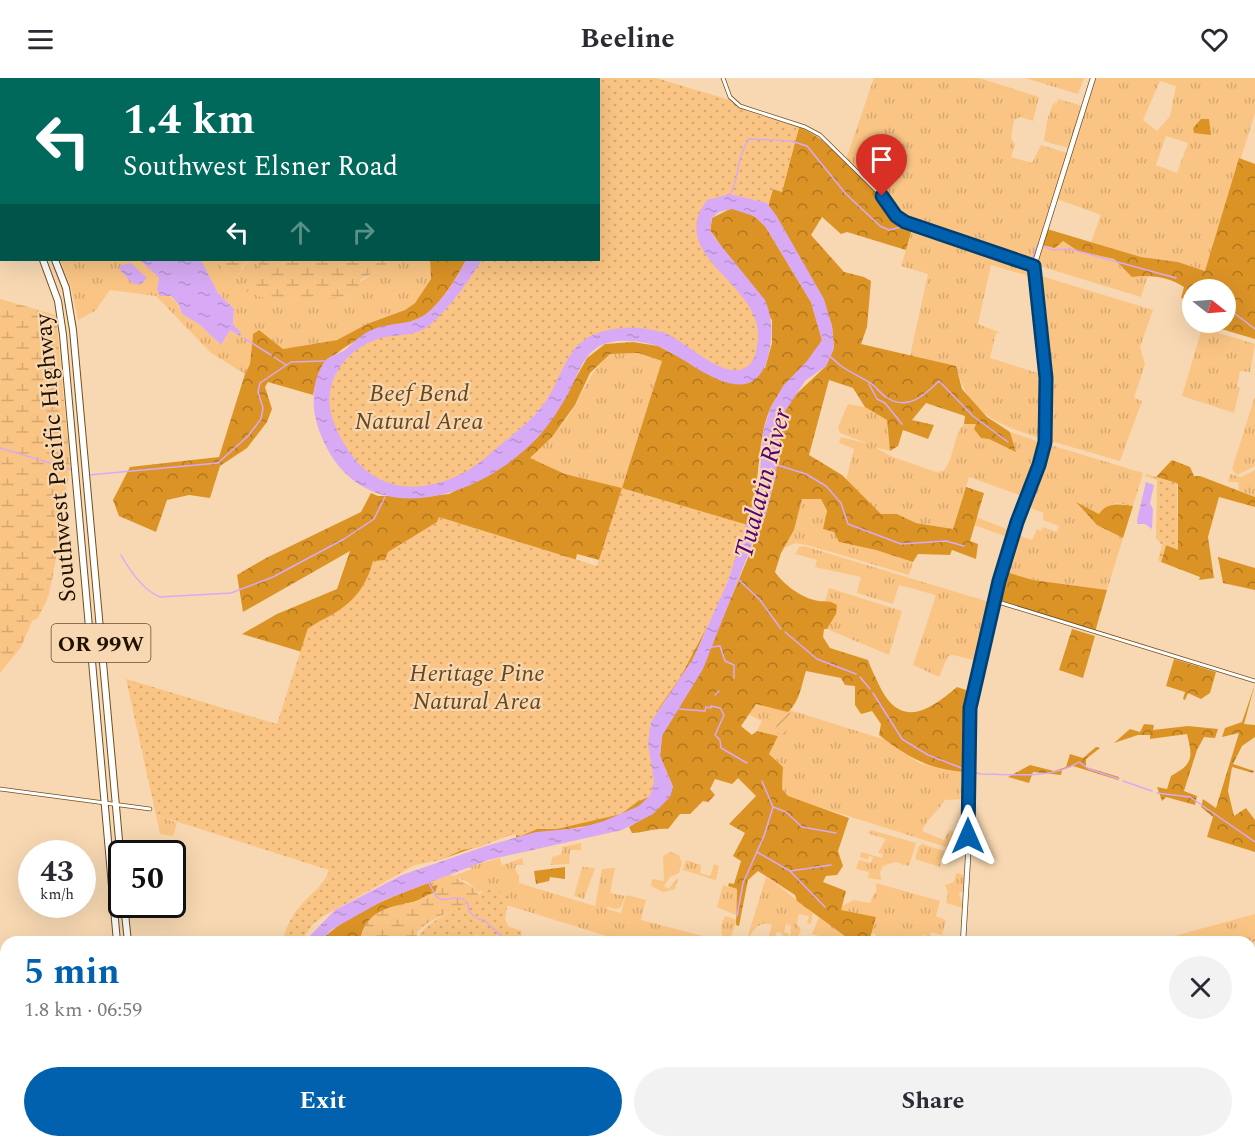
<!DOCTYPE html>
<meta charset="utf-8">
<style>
body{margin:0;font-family:Spectral,serif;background:#f2f2f3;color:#2b2b33;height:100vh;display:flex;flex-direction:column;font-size:22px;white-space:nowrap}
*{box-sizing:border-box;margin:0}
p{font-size:20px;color:#7c7c81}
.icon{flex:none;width:33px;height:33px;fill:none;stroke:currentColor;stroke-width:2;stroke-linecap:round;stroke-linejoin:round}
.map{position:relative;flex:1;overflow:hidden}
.panel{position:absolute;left:0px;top:858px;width:1256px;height:212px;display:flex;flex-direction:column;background:#fff;border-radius:18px 18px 0 0;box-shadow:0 6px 24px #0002}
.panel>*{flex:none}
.banner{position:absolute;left:0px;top:0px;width:600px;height:183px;box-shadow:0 6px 24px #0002;background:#00695c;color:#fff;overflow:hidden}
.needle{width:39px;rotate:107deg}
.buttons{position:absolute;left:1182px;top:201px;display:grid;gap:12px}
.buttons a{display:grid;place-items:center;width:54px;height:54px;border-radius:50%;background:#fff;box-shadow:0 6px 24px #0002;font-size:30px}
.speed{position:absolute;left:18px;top:762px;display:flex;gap:12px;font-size:30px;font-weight:700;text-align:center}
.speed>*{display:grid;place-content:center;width:78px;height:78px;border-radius:50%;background:#fff;box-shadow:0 6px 24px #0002;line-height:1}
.speed small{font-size:15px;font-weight:400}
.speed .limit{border:3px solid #111;border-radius:9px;background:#fff;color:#111}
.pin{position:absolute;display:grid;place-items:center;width:51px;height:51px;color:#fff;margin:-62px -26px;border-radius:50% 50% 50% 0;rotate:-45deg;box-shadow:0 0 6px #0007}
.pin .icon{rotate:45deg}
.me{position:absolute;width:66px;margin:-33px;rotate:0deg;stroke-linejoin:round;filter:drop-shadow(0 0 4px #0008)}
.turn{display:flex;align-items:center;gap:21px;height:126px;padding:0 24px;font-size:27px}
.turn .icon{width:78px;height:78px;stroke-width:2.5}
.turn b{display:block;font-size:42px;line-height:51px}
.lanes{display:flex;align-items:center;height:57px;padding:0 24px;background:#0003;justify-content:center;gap:30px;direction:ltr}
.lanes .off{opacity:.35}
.round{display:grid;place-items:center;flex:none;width:63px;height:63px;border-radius:32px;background:#f2f2f3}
.summary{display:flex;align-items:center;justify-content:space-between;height:102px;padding:0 24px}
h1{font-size:36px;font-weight:700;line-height:45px;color:#0161ae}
.primary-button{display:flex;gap:12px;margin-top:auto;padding:12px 24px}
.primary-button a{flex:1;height:69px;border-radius:36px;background:#0161ae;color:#fff;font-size:24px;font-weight:700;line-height:69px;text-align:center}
.primary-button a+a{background:#f2f2f3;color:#2b2b33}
header{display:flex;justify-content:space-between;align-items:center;height:78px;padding:0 24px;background:#fff;font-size:27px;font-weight:700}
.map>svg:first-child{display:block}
.grass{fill:url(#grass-tufts);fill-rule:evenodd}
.forest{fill:url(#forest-crowns);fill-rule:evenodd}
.wetland{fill:url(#wetland-marsh)}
.park{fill:url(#park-dots)}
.garden{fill:url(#garden-furrows)}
.water{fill:url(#water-ripples)}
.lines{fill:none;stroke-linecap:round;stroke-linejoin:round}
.stream{stroke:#d8aaf5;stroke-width:1.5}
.minor-casing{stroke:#724e1c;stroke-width:4.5}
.major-casing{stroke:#724e1c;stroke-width:6}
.highway-casing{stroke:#724e1c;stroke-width:8}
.minor{stroke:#fff;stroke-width:3}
.major{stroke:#fff;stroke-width:4.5}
.highway{stroke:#fff;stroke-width:6}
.route-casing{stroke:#013f71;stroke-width:15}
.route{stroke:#0161ae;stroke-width:10}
.labels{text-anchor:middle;stroke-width:4.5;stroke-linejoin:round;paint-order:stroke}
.shield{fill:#f7d8b2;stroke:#634d35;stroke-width:1.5}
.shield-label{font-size:22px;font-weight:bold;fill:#231100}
.park-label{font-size:24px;font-style:italic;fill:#664820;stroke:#f7d8b2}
.street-label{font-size:24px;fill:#231100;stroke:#f7d8b2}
.water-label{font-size:26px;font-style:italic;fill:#540076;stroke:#f7d8b2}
</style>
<header><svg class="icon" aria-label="menu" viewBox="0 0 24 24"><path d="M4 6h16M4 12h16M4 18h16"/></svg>Beeline<svg class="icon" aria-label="heart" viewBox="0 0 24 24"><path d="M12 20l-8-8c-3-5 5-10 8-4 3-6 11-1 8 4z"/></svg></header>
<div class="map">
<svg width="1255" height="1069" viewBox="0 0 1255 1069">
<defs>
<pattern id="grass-tufts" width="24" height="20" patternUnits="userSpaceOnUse" patternTransform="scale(1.5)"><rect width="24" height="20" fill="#fac584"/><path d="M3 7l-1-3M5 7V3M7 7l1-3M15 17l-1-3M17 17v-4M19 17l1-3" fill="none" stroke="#d6a870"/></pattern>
<pattern id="forest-crowns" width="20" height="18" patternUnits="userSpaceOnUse" patternTransform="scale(1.5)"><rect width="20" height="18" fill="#db9326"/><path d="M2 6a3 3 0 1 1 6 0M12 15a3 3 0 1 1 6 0" fill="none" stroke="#b1771e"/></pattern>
<pattern id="wetland-marsh" width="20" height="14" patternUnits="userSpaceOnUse" patternTransform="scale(1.5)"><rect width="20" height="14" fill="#fac584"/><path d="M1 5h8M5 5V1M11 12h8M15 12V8" fill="none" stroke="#d6a870"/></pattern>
<pattern id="park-dots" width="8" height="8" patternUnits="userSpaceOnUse" patternTransform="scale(1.5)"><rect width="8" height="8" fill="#fac584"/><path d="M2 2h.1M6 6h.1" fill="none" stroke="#d6a870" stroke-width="1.8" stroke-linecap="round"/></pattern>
<pattern id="garden-furrows" width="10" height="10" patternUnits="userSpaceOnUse" patternTransform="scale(1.5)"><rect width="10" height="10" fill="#fac584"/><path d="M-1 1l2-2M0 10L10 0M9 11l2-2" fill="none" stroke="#d6a870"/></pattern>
<pattern id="water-ripples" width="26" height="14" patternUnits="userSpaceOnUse" patternTransform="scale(1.5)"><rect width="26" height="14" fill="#d8aaf5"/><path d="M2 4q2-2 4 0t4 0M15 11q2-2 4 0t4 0" fill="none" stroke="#b991d0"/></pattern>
</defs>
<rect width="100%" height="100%" fill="#f7d8b2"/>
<g class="grass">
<path d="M874,0h105l60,19 -6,24 -13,-4 -6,3 -3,18 4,7 -4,12 21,6 9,-18 26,8 -34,106 -5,2 -124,-41 -11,-9 -13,-20 -34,-32z"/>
<path d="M1025,0h59l-6,16z"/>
<path d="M1095,0h160v35l-49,158 -28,-9 -37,-5 -50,-15 10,-27 -44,-16zM1160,3l16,5 -6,30 -13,15 -14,-11zM1166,58l22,7 -11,30 -21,-8z"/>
<path d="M1058,21l24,7 -13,42 -25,-7c2,-15 3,-27 11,-40l1,5z"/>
<path d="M912,153l119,37 1,9 -41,-12 -13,59 23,9h-5l-6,25 54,17 -1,64c-44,-14 -75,-24 -87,-73l-46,-10 18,-82 -27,-8z"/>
<path d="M1063,163l15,10 36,8 7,8 27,8 -7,22 -105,-32 6,-20 13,2z"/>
<path d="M60,182h80l19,18 -2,11c12,6 21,11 25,25l17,10 22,21 9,-15 6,4 3,-2 -6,-8 1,-15 -16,-16 -17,-33h14l8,9 15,10c3,-10 7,-19 18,-19l5,7 -16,20c31,19 69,11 104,9 13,-20 26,-21 41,-36h40l1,19 -16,24 -10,7 -38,14 -30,16 -54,9 -25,-19 -5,4 -3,30 -5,10 -34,-21 -55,-57 -46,-6 -15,21 -17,9 -7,-33z"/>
<path d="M1038,197l115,35 -13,37 5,17 -11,34 8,3 -22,60 -73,-21 2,-51 -13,-113z"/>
<path d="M1202,250l53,16 -5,28 -10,-1 -3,15 3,2 -6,25 -52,-17z"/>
<path d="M638,275l24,8 -40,127 -57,-14 -35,-16c17,-16 34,-33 46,-54 13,-24 13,-30 34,-50z"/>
<path d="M1255,318v70l-18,9 -5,-6z"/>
<path d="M848,326l17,3 22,13 3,31 -16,-4 19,10 43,15 7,-1c12,-12 9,-34 21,-47h12l13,15 26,12 -5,-19 30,10 2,2 -17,53 -56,-20 -16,52 -37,-6 -19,-9h-16l-35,-34 8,-31 -15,-6 2,-6 28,7 -29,-11 -2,-6z"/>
<path d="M1047,366l96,29 -10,33 -17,-3 -17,11 -22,-11 20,22 26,13 -16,52 -74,-10 -30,-9 12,-37 17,6 5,-11 4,2 2,-4 14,5 2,-6 -16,-6v-7l-17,-7z"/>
<path d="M1255,392v27l-16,-7 -1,-8h-10l2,-8 11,3z"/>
<path d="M802,421h19l18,43 37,8 37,12 -4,13 -98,-29 -15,-3 -13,5 11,-18z"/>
<path d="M976,439l36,14 -2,7 -36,-13z"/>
<path d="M804,468l185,56 -11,59 -25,-6 -5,1 -9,21 -26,-12 23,-70 -37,-10 -6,19 -36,-11 4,-16 -46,-10 2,-7 -22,-6 4,-7z"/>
<path d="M829,510l73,23 -13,44 -62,-26 9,-15 -11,-13z"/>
<path d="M756,626l34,6 96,30 33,23 27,7 19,2 1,27 -21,1c-8,13 -17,17 -23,31l22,9 5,-10 12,4 -2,17 -171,-54 -6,-8 1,-22 -14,-13 9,-18 -21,-5 5,-10 -15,-7z"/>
<path d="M156,737l21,8 -4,13 -13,-2z"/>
<path d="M871,752l45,13 -7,23 -14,-4 -12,4 -3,6 1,8 -13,-2 1,-6 -13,-3 3,-9 12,3 2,-6 -4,-1 -1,4 -8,-3 1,-5 21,6 1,-4 -5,-1 8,-14 -19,-6z"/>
<path d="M581,765v7h-11l-1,14 -18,1 1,-8 10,-3v-7z"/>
<path d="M922,766l22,7 -4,16 -25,-8 4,-13z"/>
<path d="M671,774l8,3 3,8 -3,10 -9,4 -6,9 4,3 10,-11 -3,11 -12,3 -12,-6 1,-7 12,2 -1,-25z"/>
<path d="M500,780l2,7 20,-7 2,7h-8l-1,4 4,7v7l76,23 7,-37 13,-1 -5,25 15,3 -4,11 -5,2 -9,-2v2l14,4 5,-18 20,5 -5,20 85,22h-100l-123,-38 2,-7 -24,-6 -3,2 -10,-11 -15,-6 19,-7 -5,-2z"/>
<path d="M686,782l15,5 -1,8 10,3 4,-12 5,2 -3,14 -33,-10z"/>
<path d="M582,789l13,1 -11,31 -10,-3z"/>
<path d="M956,795l9,2 -2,16 -4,2 4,15 -17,-5 2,-10 -3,-8 9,-3z"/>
<path d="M766,799c19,12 30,24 47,36l-2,11 -4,-1 2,-7 -10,-2 -2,9 4,8 -7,11 -4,-5 1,-11 -5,-2 -2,8 5,2 -3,8 -5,-9 -4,-1 -4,10h-6l5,-17c-15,-5 -19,7 -26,17z"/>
<path d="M876,805l64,18 -4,15 10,4 -4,15 -11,-3 -1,5 -7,-2 -2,7h-48l3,-8 -5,-1 5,-15 -35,-8 1,-4 12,-6 16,3 4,-10h2z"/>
<path d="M723,807l14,4 -1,26 -19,-8z"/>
<path d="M1255,836v28h-90l13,-7z"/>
<path d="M725,838l12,4 -7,19 -8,-2 -1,-11z"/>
<path d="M819,839l30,22 -1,3h-26l-3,-6 -7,-2z"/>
</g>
<g class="forest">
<path d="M1201,41h8l2,16 -17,-2 -1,-5z"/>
<path d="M799,49c28,12 62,46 81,69 11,14 17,24 32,33l-6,21 -59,-18 -6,2 -19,-17 -11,18 33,37 20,5 7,4 -4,46 -6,17 95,22 6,23 25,28 23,15 6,20 -27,-13 -8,-1 -7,-9 2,-5h-12l1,-8 -39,-13 -14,17 22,5 -6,14 -25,-9 -5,16 -8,5 -3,-31 -22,-13 -12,-19 -24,-8 -20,75 33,20 39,39h16l19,9 37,6 13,-42 18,6 -14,48 8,3 -2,15 -24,-9 -2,5 -32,-1 -5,8 -37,-12 -37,-8 -5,-10 -11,-3 4,-18 -6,-12h-19l-8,31 -13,23 -6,19c8,12 26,25 39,28 9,3 15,-1 23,5l-1,9 -9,15h-3l-1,8 7,11 38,12c3,9 7,16 11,25 21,44 49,27 78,2l15,5 -6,25 -1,55c-37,-3 -56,-14 -86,-37l2,-11 -9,-13 -11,3 -6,-9v-19l-10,-1 -4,-7 -35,-7c-5,15 -6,30 -18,41l-32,-8 -15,22 11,9 5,-4 21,5 -9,18 14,13 -1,22 6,7 61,22 -11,33 5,15 -6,9 -11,1 -3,6 23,9 -5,19 35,7 -7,25h-16l-56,-41 -2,-6 -37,-24 -10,9 -9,46 -3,-1 1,-36 -9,-3 1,-3 5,1 7,-23 -8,-5 12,-23 -16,-9 27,-28 -18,-18 -6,6 -17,-5 -5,10 5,6 -7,7 -5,-1 -13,13h-10l-12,15c-15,-1 -23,4 -36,4l-3,-6 21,-13 23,-27 -13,-31 2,-20 59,-114 44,-105 11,-42 1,-36 5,-23 10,-18 34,-32 8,-18 -2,-22 -9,-27 -56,-96 -51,-7 -55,135 31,-134 81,-8 9,2z"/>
<path d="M1239,80l16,6v175l-54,-16 25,-1v-32h-34v11l-11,-3 3,-11c-14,-10 -35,-13 -52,-10l-18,-18 -36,-8 -15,-10 -8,7 -13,-3 5,-16 94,28 37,5 27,9z"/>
<path d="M732,130l22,8 11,10 46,76 11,38c-11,28 -44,43 -55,77 -9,27 -7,57 -14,85 -10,37 -24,72 -39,107 -9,22 -17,45 -30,66 -7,12 -17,22 -24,33 -12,18 2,73 -11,89 -28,33 -94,30 -133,42v-6l-71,25 -102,-244c-29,6 -32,11 -41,38l-60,-18 35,-20 60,-25 13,-38 -107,61 -6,-37 29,-17 95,-46 10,-19 7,3h52l19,-2 52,-27 37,-30 19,-26 30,-53 18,-14 28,-2 25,4 27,14 80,8 7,-25v-23l-62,-90 2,-12zM638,275l24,8 -40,127 -57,-14 -35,-16 22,-21 23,-32 15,-32 20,-19zM577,476l26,7 -135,126 102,-102z"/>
<path d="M430,182h36c-10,19 -24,42 -41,55 -13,9 -25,8 -39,11 -13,3 -55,28 -62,39 -6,8 -9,20 -11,30l-45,-13 -3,5 7,22 -5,13 -20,26 -27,18 -10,32 -21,-3 -22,5 -11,32 -37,-16 -6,-16 17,-33 89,-10 26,-83 5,-10 3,-30 6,-4 24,19 54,-9 30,-16 38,-14 10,-7 16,-24z"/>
<path d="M1172,382l18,7 4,9h6l55,21v10l-36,-10 -11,40 6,41 -15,2 1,-3 -39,-15 5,-17 12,4v-65l-22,-7z"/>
<path d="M1076,424l23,12c8,-12 20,-10 34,-8l-10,32 -26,-13z"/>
<path d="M1218,479l37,11v22l-32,-7z"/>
<path d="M1003,493l30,9 74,10 -12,42 -99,-33z"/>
<path d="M1072,551l23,7 -12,42 -24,-8z"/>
<path d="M1174,581l42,13 -6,21 -9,6 -13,-6 -3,7 -2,-1 2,-7 -19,-6z"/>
<path d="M1255,606l-11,40 11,1v12l-13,9 -9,18 21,7 -1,2 -21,-6 -4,24 6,25 12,-8 9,12v32l-48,-15 6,-20 -12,-10 2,-8 13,9 23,-75 -17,4 3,-9 17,-6z"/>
<path d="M1144,646l10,1 -1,5 35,-4 30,3 -3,9 -11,-1 -7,13 -13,41 13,5 -2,9 -29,-8 -4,4 -5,-14 10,2 4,-13c22,-12 22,-18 16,-42l-37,5v-4h-12l-24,8 16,-14 10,3z"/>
<path d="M1096,669l4,1 -14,11v8l33,10 -1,3 -45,-14 -11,4 -1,5 -28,-3 -4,11 -21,-6 22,-12 24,6 12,-4 4,-13 13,4z"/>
<path d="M565,789v12l-15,-2 -1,4 -13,3 -2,-13z"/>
<path d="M431,804v2l7,1 -3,8c-8,1 -14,7 -22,9 -25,5 -49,10 -53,40h-41c31,-30 72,-45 112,-60z"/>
<path d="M250,1064h48l-2,5h-47z"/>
<path d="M806,1064h41l-1,5h-42z"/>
<path d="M962,1064h114l17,5h-132z"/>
</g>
<g class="wetland">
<path d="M215,182h35l-8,6 -4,13 -15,-10z"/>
<path d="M256,182h134l-8,8 -22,12 4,8c-5,3 -11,7 -17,8 -18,3 -87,9 -97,-5l-4,1 -2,-5 17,-20z"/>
<path d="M0,221l56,16 14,152 -14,91 -7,37 -11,23 -6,3 -11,26 -21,26z"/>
<path d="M451,796c11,10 24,9 30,26 -23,9 -46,15 -64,32v10h-57c4,-30 27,-35 53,-40 8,-2 14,-8 22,-9l3,-8 -6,1 -1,-4z"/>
</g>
<g class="park">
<path d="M569,0h87l74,22 16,11 53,16 -17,65 -9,-3 -9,33 -26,-15 -25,3 -3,23 41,54 14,72 -40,18 -57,-36 -63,-7 -123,140 -61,18 -52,-9 -37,-45 -9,-40 22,-48 90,-39 38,-51h125v-180z"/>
<path d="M1146,396l31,9 1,67 -12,-5 -5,17 -3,-2 4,-15 -6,-7 1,-58 -12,-4z"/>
<path d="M622,410l126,37 -28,77 -40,76 -21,30 -10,33 8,48 -4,6 -16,7 -16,12 -64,15h-20l-16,7 -9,-2 -32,13 -18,3 -21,10 -26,5 -93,52 -10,8 -11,17h-19c4,-15 10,-27 20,-38 11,-13 22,-18 27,-34l-173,-55 -30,-136 151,45 31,-96c33,-18 54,-27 65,-67l12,-1 3,-8 49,-30 2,-5 158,49z"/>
<path d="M486,809l23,7 -4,26 4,7 13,4 -2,11h-23l-21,-7 -6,7h-52c0,-22 59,-38 68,-55z"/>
</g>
<path class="garden" d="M782,633l11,3 -8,21 -11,-3z"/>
<g class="water">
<path d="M730,116l37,9 9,12 48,84 8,27 2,22 -8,18 -21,15 -23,35 -5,23 -1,36 -11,42 -12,25 -50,127 -41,67 -2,20 13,31 -3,10 -17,17 -31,16 -134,30 -104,40 -53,30 -12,12h-15l31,-32 67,-35 84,-29 50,-14 44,-4 24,-7 35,-15 12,-12 3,-13 -6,-38 3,-21 43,-65 34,-76 25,-78 7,-31 3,-40 7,-23 13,-23 24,-25 15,-21 -11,-38 -46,-76 -11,-10 -22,-7 -13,3 -7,6 -2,12 4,7 51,63c8,19 8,36 3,57 -16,58 -71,9 -100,-6 -17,-10 -52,-15 -70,-4 -16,10 -21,30 -29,45 -9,16 -19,32 -31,45 -60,65 -181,100 -219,-7 -8,-21 -8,-50 6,-69 5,-6 14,-7 20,-11 9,-8 18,-17 29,-21 18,-7 36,-3 52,-15 17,-13 31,-36 40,-54h16c-15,23 -30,45 -51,64 -14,13 -33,10 -50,14 -38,11 -62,48 -47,85 24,61 72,80 131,49 14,-7 26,-20 39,-30 13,-11 28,-22 38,-36 20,-24 21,-59 53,-72 20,-8 46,-8 67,-2 21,5 67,57 89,31 4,-4 5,-12 6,-18 13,-60 -94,-86 -50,-145z"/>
<path d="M140,182h61l17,33 16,16 -1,15 8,9 -1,3 -10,-6 -9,15 -22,-21 -17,-10 -3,-9 -8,-9h-11l-3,-7 2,-11z"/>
<path d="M131,185l16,15 -7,7 -8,-2 -13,-14 2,-4z"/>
<path d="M1146,404l8,3 -4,18 3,6 -1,20 -7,-5h-7l-1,-4z"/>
</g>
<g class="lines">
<g class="stream">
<path d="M17,0l1,2"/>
<path d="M327,2l1,-2"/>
<path d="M730,116c10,-14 5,-35 19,-55l42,2 16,5 39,48 34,32 9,4 16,-4"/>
<path d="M909,143l118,38 6,-2 5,-13"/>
<path d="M1042,168l10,4 18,-1 106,29"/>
<path d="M1226,229l29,22"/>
<path d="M244,260l27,17"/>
<path d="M829,278c5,3 7,6 11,9 7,6 23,13 32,19 5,4 9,10 14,13 21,15 39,-2 53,-16l34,35 35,26"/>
<path d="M274,279l12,8"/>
<path d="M869,306l8,15 8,4 17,21"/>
<path d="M0,370l73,22"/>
<path d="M774,386l32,10 20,12 15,17 7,21 53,20 45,-3 18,5"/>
<path d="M89,397l129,-12 30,-27 13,-17 2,-11 -5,-16 2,-9 31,-21 34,-1"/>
<path d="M121,477c9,16 22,35 39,42l71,-4 42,-16 71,-38 30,-20 11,-22"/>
<path d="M739,502l21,20 21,29"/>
<path d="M785,554l32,27 39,15"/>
<path d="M712,569l8,-1 5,15 9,4v13"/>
<path d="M860,599l10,12"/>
<path d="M873,615l29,46 26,16 36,14"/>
<path d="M715,617l4,-4"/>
<path d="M679,631l26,2 1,-4 5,1v-2l9,2 4,7 -9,20 5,5 1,8 26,15"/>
<path d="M972,694l9,2c31,0 71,6 98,-12l10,7 30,10"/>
<path d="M1123,703l29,10"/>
<path d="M1157,715l33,4 65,45"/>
<path d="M773,729l13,5 16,15 34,6"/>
<path d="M757,774l33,19 41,-6"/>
<path d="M790,793l35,36"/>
<path d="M429,805c12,25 11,14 32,15l7,5 1,8 6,6"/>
<path d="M737,838l6,-33 21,-47 9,-29 -11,-26"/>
<path d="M477,841l7,1 22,20"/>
<path d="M1250,971l5,2"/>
<path d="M969,1064h8"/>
<path d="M985,1064l13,5"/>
</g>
<g class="minor-casing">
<g id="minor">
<path d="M723,0l7,19 10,9 65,21 15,8 60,59 22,27 132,45"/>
<path d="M995,523l260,80"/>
<path d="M0,711l150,20"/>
<path d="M634,1064l19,5"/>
<path d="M644,1064l18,5"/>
<path d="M24,1069l1,-5"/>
<path d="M598,1069l2,-5"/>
</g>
</g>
<g class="major-casing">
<g id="major">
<path d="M963,864l5,-85 2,-149 29,-127 19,-61 21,-55 6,-23 2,-56 -13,-120 59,-188"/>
<path d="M931,1069v-5"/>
</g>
</g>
<g class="highway-casing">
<g id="highway">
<path d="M0,109l2,2"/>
<path d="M0,124l2,1"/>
<path d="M43,182l15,41 5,34 54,607"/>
<path d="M55,182l11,28 7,42 49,543"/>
<path d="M124,826l4,38"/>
<path d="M169,1064l2,5"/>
<path d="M180,1064l2,5"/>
</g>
</g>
<use href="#minor" class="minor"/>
<use href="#major" class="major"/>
<use href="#highway" class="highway"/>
</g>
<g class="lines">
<g class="route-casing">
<path id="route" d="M882,118l14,20 9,6 129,44 12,112 -1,64 -6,23 -22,57 -18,59 -29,127 -2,128"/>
</g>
<use href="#route" class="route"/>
</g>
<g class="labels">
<rect class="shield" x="51.5" y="546" width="99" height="38" rx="4.5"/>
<g class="shield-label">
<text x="101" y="573">OR 99W</text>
</g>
<g class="park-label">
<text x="419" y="323">Beef Bend<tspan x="419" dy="28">Natural Area</tspan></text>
<text x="477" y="603">Heritage Pine<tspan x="477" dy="28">Natural Area</tspan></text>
</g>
<g class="street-label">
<text transform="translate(55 380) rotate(-95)" y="8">Southwest Pacific Highway</text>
</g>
<g class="water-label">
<text transform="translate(762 405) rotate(-75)" y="9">Tualatin River</text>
</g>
</g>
</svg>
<div class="buttons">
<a><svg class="needle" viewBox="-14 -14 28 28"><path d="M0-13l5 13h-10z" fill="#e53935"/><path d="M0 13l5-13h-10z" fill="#7c7c81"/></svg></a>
</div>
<div class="speed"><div>43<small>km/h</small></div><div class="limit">50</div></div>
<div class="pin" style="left:882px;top:118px;background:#d93025"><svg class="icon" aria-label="arrive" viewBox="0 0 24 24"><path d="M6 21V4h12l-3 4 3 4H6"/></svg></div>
<svg class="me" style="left:968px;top:758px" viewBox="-20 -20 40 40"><path d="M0-17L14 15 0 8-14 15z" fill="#0161ae" stroke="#fff" stroke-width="4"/></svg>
<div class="banner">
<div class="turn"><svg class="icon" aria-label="left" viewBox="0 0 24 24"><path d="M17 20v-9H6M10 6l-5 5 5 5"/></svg><div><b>1.4 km</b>Southwest Elsner Road</div></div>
<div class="lanes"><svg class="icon" aria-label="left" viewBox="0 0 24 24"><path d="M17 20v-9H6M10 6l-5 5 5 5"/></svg><svg class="icon off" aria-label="ahead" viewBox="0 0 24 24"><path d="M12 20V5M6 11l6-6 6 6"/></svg><svg class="icon off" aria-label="right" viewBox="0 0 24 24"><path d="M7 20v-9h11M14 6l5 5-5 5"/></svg></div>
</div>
<section class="panel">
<div class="summary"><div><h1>5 min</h1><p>1.8 km · 06:59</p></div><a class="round"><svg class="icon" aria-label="close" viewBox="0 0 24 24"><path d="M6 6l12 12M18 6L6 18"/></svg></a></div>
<div class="primary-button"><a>Exit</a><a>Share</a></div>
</section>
</div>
